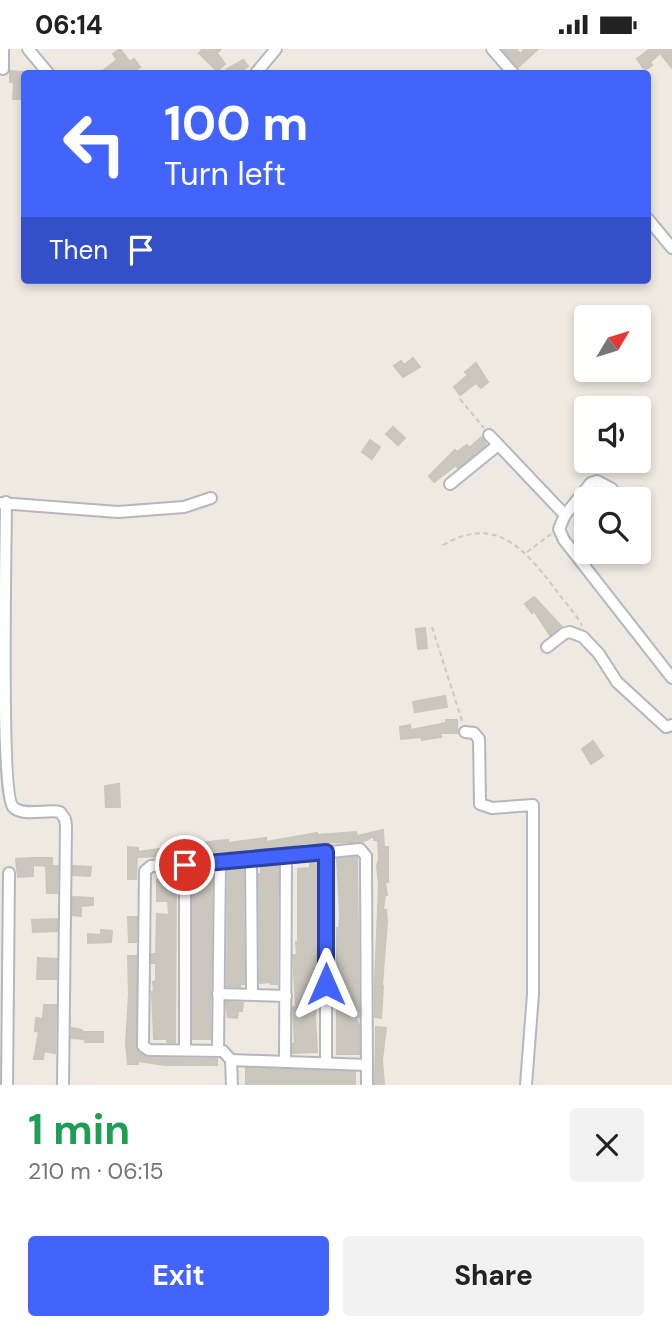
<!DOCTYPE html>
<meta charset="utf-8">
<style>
body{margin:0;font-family:"DM Sans",sans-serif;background:#f2f2f2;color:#222;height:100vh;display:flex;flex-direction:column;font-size:26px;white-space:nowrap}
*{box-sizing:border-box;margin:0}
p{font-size:23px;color:#767676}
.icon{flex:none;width:38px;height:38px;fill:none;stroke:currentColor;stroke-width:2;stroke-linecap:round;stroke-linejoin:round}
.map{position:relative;height:1036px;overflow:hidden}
.details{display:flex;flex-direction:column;background:#fff;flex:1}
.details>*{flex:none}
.hud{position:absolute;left:21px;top:21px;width:630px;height:214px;border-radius:7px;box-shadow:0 4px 10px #0003;background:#4264fb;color:#fff;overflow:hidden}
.needle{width:46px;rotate:52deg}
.controls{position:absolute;left:574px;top:256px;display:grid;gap:14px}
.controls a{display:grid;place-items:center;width:77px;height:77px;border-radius:7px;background:#fff;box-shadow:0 4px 10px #0003;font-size:35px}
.pin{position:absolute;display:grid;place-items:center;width:60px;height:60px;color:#fff;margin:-30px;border:4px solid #fff;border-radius:50%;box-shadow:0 2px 7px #0007}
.me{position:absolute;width:77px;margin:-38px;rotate:0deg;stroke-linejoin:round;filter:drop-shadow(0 0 5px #0008)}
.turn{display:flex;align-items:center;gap:24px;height:147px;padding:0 28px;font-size:32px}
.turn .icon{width:91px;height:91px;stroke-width:2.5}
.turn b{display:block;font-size:49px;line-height:60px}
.then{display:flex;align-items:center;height:66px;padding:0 28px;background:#0003;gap:14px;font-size:26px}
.round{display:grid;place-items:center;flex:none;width:74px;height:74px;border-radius:7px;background:#f2f2f2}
.overview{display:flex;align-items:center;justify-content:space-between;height:119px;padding:0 28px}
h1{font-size:42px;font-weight:700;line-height:52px;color:#1e9e55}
.action{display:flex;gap:14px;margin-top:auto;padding:14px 28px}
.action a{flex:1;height:80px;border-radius:7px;background:#4264fb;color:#fff;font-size:28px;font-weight:700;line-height:80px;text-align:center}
.action a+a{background:#f2f2f2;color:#222}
.status{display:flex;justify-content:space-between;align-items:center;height:49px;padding:0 35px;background:#fff;direction:ltr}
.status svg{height:19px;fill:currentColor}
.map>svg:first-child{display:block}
.building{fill:#cbc7bf;stroke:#cbc5ba;stroke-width:2}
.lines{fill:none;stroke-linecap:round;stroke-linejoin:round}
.minor-casing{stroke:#b4b7c1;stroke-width:14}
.path{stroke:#c9c9c9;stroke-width:2;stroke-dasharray:5 3.5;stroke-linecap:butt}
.minor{stroke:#fff;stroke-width:10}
.route-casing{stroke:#2b41a3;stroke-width:18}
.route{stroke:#4264fb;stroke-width:12}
</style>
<div class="status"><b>06:14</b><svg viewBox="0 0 49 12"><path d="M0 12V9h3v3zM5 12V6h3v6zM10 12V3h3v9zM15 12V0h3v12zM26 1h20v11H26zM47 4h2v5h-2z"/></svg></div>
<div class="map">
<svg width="672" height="1036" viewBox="0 0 672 1036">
<rect width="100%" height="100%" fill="#efe9e1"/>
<g class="building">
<path d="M120,0l10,13 4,-3 6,8 -9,6h-5l-3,-4 -6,4h-17l17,-13 -4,-6z"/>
<path d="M203,0h18l-4,4 8,11 -8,7 -18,-18z"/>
<path d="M502,0h14l4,5 5,-5h13l-20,18z"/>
<path d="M650,0h22v19l-12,-15 -10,9 2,3 -7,5 -8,-11z"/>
<path d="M243,11l5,6 -9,7h-8l-4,-4z"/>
<path d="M10,22l13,1 1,27h-11l1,-17h-4z"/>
<path d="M413,309l7,9 -17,10 -9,-11 7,-5 3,4z"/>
<path d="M476,314l12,19 -7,6 -5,-5 -16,12 -6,-8 14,-12 -3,-3z"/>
<path d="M393,378l12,11 -7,7 -12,-11z"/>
<path d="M482,388l4,8 -28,23 -2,-3 -22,17 -5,-6 26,-26 2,2 10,-7 2,3z"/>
<path d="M370,391l10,7 -8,12 -10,-7z"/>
<path d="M534,548l27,29 -11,9 -16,-24 -2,2 -7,-9z"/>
<path d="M425,579l2,20 -9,1 -2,-20z"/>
<path d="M445,647l2,11 -32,5 -2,-10z"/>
<path d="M446,671h11v13h-17l1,4 -19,3 -1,-3 -20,2 -1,-12 10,-2 1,5 35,-7z"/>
<path d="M593,692l10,15 -12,8 -9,-15z"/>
<path d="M119,735l1,23h-14l-1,-21z"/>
<path d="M383,781l1,17h4v35h-3l2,13h-2l-2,15h3l1,11 -5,64 -7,-1 4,-100 -2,-18 2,-7 -1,-19h-4v-4l-12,6 -56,1 -34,7 -67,2 -4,1v2l-64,2 -1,22h-8v-32l10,1v4l78,-11 12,-1v3l38,-5v4l51,-9v2l39,-3 1,4z"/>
<path d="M357,808l2,160h-3l3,9v28h-22v-126h2l1,-13 -3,-56z"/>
<path d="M34,809h18v8l-19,-1v11l-15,1 -2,-18z"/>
<path d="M318,812v90h-2v12l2,28 -3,25 2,36 -24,1v-9h2l-2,-37h3l-3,-52h4l-1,-13h2v-73l12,-1v-6z"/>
<path d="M278,816l-1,119h-6v-2l-11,1 -1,-109h2v-7z"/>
<path d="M46,817h12l-1,27h-10z"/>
<path d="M73,817l18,1 -1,9 -17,-1z"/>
<path d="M243,819l1,116h-4v3l-13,-1 1,-117z"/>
<path d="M212,821l-2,169h-17v-168z"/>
<path d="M176,823l-1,170h-8v-3h-13l-2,-47h2l-1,-10 3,-1v-18h-4v-9h4l1,-40 12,1 -1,-14h-11v-21h10v-7z"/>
<path d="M73,848l20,1v7l-12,1v10l-8,-1z"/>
<path d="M128,868h9l-1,25h-7z"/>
<path d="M57,870v12l-24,1 -1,-12z"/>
<path d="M101,881l11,1 -1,11 -23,1v-9l13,1z"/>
<path d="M128,907h8v94l13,8 68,1v6h-52l-27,-4v3h-10l-2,-20 3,-50z"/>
<path d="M38,909l19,1 -1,20h-19z"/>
<path d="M375,937h8l-2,32 -6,-1z"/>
<path d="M226,953l17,1 -1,8h-4l-1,7 -9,-1z"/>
<path d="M44,956h12l-1,48 -11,-2 -1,8h-9l5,-27 -4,-1 1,-13 7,1z"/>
<path d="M376,978l10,1 -4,32 2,25h-9z"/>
<path d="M72,979l10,2v2h21v10h-18v-3l-14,-1z"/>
<path d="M246,1019l109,4v13h-109z"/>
</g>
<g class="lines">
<g class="minor-casing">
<g id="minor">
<path d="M28,0l20,24"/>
<path d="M492,0l21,24"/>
<path d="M3,20v-20"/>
<path d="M256,24l20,-24"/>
<path d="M648,170l24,29"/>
<path d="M489,386l76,80"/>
<path d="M450,435l48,-39"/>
<path d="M612,440l-15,-8 -6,2 -26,32 -6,14 5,11 108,138"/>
<path d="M6,453c0,37 -6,291 7,305 10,10 34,2 47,5l5,7 1,7 -3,259"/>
<path d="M0,454l118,9 66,-5 27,-9"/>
<path d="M547,598l18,-14 5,-1 13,5 16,17 18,28 49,45 6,-2"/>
<path d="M465,683l9,1 5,6 1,65 12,4 41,-3v189l-7,91"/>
<path d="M326,803v211"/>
<path d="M251,811l1,133"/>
<path d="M218,945l68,2"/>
<path d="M185,1001v-185"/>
<path d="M218,1001l2,-188"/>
<path d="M231,1011l136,5"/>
<path d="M285,1013l1,-206"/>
<path d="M7,1036l2,-212"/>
<path d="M232,1036l-1,-25 -8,-9 -74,-1 -6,-4 2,-175 6,-5 100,-6 109,-11 6,7 1,229"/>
</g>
</g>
<g class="path">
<path d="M460,350l24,29"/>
<path d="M443,496c54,-31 82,5 113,45 8,12 20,23 26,36"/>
<path d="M527,503l24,-18"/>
<path d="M432,578l31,97"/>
</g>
<use href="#minor" class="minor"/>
</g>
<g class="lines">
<g class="route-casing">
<path id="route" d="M185,816l141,-13v132"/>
</g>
<use href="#route" class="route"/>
</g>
</svg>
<div class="controls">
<a><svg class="needle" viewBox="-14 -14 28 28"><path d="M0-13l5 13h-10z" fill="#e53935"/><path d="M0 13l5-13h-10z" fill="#767676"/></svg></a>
<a><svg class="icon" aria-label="sound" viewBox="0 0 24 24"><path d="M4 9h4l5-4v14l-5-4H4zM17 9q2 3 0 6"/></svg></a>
<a><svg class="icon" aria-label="search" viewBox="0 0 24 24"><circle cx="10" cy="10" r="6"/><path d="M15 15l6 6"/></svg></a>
</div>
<div class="pin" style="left:185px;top:816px;background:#d93025"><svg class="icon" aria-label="arrive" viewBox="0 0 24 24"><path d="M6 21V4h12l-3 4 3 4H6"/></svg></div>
<svg class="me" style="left:326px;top:935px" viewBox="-20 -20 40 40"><path d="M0-17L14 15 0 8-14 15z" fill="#4264fb" stroke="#fff" stroke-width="4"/></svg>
<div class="hud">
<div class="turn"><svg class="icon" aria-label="left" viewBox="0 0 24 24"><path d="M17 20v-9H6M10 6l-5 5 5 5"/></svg><div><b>100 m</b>Turn left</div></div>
<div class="then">Then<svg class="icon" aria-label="arrive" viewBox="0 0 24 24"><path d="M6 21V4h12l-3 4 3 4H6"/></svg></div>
</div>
</div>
<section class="details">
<div class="overview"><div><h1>1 min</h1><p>210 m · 06:15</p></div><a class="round"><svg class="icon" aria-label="close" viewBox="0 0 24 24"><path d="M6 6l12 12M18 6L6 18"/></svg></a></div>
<div class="action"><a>Exit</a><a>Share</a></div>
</section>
